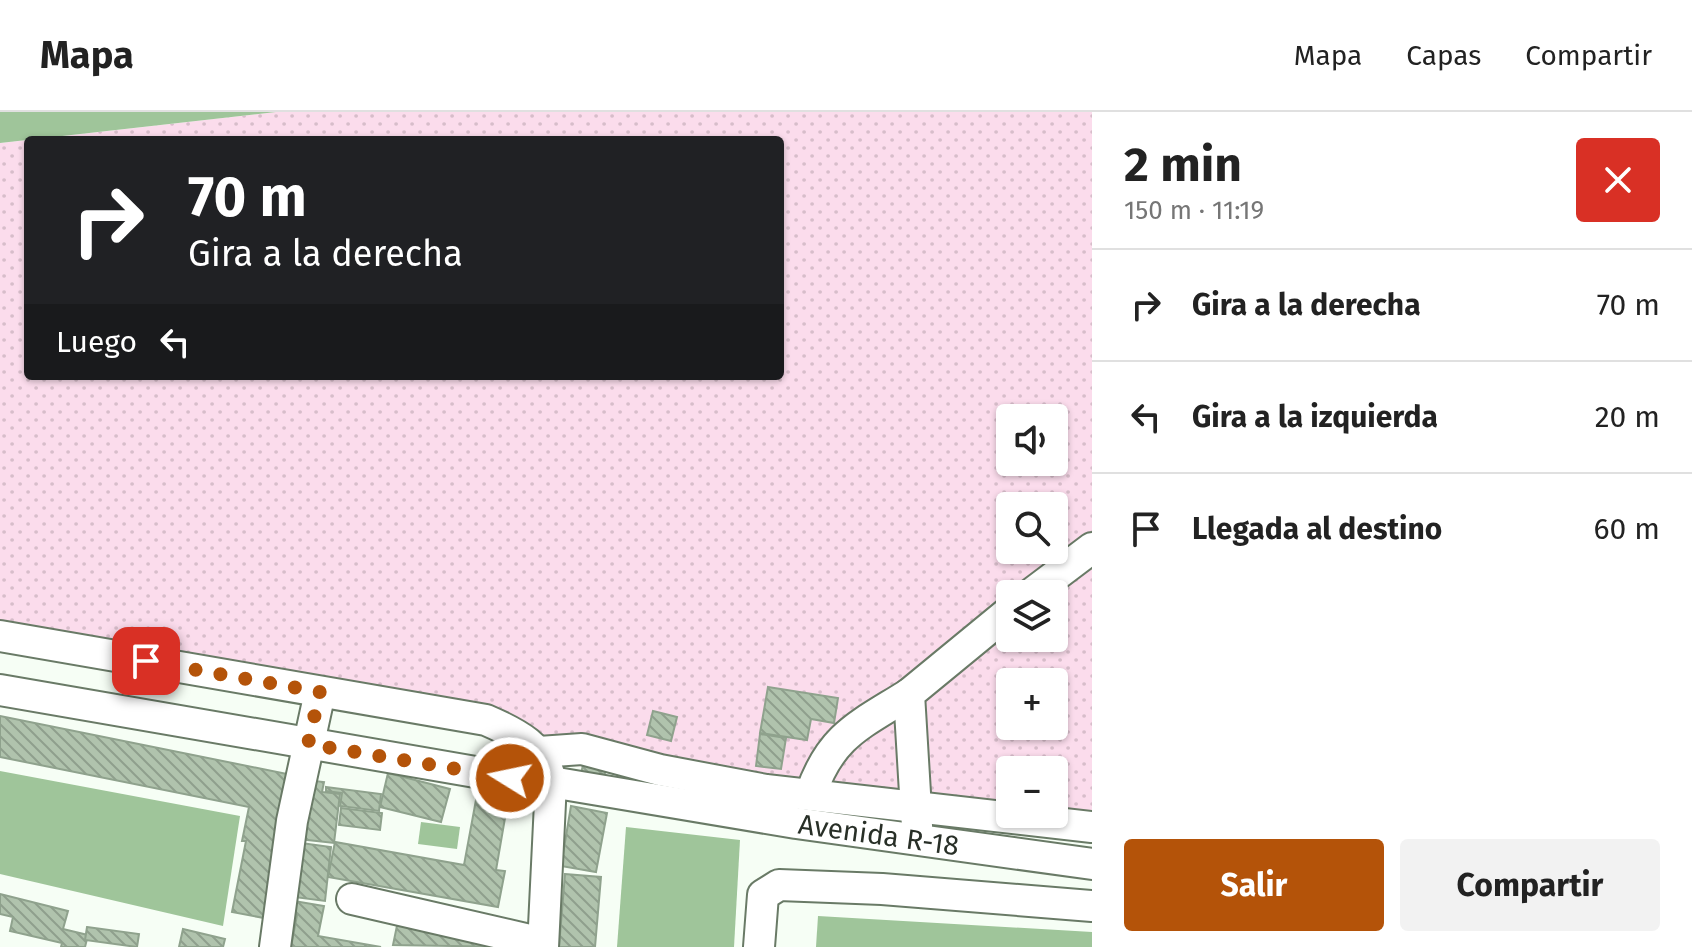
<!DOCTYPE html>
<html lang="es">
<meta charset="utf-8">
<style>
body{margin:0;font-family:"Fira Sans",sans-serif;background:#f2f2f2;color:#222;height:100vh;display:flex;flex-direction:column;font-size:30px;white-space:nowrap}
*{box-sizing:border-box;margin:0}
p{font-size:26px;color:#767676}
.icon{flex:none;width:44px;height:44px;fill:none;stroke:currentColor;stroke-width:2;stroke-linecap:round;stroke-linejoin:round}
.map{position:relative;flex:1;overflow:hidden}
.details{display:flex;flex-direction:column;background:#fff;width:600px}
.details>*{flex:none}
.top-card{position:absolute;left:24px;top:24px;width:760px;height:244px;border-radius:8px;box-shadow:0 2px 6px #0004;background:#202124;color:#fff;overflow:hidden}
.tools{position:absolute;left:996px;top:292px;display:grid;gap:16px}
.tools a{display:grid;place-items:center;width:72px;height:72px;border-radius:8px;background:#fff;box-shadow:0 2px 6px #0004;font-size:40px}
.pin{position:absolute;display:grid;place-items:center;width:68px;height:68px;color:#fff;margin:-34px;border-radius:16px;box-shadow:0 4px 12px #0006}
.me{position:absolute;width:88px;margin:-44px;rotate:280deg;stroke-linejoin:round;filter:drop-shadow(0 0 6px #0008)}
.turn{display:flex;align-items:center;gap:28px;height:168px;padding:0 32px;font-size:36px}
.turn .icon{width:104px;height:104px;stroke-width:2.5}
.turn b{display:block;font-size:56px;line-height:68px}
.then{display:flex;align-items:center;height:76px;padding:0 32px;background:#0003;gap:16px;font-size:30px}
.round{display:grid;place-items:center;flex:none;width:84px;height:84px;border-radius:8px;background:#f2f2f2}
.headline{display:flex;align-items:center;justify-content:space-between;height:136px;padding:0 32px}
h1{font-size:48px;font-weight:700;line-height:60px}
.button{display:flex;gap:16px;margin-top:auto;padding:16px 32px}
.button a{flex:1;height:92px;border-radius:8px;background:#b45309;color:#fff;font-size:32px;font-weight:700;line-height:92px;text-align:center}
.button a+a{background:#f2f2f2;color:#222}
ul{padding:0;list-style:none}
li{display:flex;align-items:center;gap:24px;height:112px;padding:0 32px;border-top:2px solid #e0e0e0}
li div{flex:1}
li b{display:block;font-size:30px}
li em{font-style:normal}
header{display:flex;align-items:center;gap:48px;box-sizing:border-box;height:112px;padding:0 40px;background:#fff;border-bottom:2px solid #e0e0e0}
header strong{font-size:38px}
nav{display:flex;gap:44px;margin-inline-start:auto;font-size:28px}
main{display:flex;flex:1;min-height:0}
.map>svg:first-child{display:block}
.grass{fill:url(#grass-dots);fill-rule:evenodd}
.water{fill:#9fc59a}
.building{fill:url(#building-back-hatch);stroke:#8fa28d;stroke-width:2}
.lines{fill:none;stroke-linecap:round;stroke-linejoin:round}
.minor-casing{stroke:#697a66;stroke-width:34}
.minor{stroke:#fff;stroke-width:30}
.route{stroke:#b45309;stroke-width:14;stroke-dasharray:0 25.2}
.labels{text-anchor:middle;stroke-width:6;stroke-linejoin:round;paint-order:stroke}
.street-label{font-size:28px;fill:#282f27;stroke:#fff}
</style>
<header>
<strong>Mapa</strong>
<nav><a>Mapa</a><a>Capas</a><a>Compartir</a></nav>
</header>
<main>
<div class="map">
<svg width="1092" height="835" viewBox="0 0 1092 835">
<defs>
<pattern id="grass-dots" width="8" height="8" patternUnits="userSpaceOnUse" patternTransform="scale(2)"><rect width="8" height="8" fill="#fbdcec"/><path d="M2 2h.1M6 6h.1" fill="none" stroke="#d7bdca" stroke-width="1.8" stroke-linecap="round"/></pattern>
<pattern id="building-back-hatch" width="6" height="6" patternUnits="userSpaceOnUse" patternTransform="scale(2)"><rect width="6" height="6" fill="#b0c3ad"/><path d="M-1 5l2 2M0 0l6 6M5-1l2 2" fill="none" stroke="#8f9f8d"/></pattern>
</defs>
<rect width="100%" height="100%" fill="#f6fef5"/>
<path class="grass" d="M276,0h816v715l-432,-57 -112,-5 -34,-33 -514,-96v-493l28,-3v236h752v-236h-752zM1010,306h44v44h-44zM1010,394h44v44h-44zM1010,482h44v44h-44zM1010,570h44v44h-44zM1010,658h44v44h-44z"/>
<g class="water">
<path d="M0,0h276l-276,31z"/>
<path d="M0,659l240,45 -17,110 -223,-52z"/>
<path d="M421,710l39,5 -3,22 -39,-5z"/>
<path d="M626,715l114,13 -6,107h-117z"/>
<path d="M818,804l274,16v15h-276z"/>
</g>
<g class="building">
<path d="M768,575l70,11 -4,25 -23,-4 -4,21 -47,-7z"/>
<path d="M653,599l24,6 -6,24 -24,-6z"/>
<path d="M0,604l292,59 -28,143 -32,-6 14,-71h-4l7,-34 -249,-50z"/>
<path d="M760,622l26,4 -5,31 -25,-3z"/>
<path d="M586,642l23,7 -6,18 -22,-6z"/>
<path d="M388,661l62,16 -9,33 -61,-15z"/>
<path d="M306,668l18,2 -2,10 18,2 -6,49 -35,-4z"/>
<path d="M326,675l55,7 -2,17 -39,-5 2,-13 -16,-2z"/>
<path d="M478,677l31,6 -13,75 9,1 -7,36 -170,-30 7,-35 129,23z"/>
<path d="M571,694l36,7 -11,59 -35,-6z"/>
<path d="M341,696l41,5 -2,17 -41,-5z"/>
<path d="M301,731l30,4 -6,54 -31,-4z"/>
<path d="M565,762l36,3 -6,70h-36z"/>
<path d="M0,782l68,17 -5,18 25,6 -3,12h-24l1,-4 -52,-12 3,-14 -13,-3z"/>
<path d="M294,789l30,5 -6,30 63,11h-90l6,-32 -5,-1z"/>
<path d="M400,799l114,36 -121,-2z"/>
<path d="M87,815l52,7 -2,13 -52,-7z"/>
<path d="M183,817l42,10 -2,8h-44z"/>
</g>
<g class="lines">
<g class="minor-casing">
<g id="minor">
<path d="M1031,482l61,-46"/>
<path d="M0,524l486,84c30,13 59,27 65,62l-8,165"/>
<path d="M0,578l510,88"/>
<path d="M539,640l43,-3 78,21 106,20 326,37"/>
<path id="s1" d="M551,670l245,41 296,41"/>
<path d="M811,681c20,-58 49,-68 98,-99"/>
<path d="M917,714l-8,-132 101,-83"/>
<path d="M352,787l191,44"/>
<path d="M275,835l17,-126 28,-129"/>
<path d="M759,835l4,-52 16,-10 103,4 210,17"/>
</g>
</g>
<use href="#minor" class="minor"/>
</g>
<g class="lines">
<path class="route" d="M146,549l174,31 -12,52 202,34"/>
</g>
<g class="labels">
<g class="street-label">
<text dy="10" stroke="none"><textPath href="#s1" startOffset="332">Avenida R-18</textPath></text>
</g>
</g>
</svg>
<div class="tools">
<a><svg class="icon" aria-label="sound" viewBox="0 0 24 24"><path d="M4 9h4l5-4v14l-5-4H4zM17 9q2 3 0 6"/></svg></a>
<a><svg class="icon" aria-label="search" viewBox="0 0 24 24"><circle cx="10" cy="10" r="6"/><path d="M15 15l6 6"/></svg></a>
<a><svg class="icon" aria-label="layers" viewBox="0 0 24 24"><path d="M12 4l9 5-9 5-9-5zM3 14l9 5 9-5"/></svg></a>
<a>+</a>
<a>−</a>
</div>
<div class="pin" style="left:146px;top:549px;background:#d93025"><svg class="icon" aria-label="arrive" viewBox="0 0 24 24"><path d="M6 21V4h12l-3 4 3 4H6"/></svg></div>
<svg class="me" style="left:510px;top:666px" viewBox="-20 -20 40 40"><circle r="17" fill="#b45309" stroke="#fff" stroke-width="3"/><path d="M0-11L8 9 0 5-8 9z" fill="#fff"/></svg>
<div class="top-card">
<div class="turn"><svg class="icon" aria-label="right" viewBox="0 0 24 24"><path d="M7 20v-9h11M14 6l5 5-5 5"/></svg><div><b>70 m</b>Gira a la derecha</div></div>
<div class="then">Luego<svg class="icon" aria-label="left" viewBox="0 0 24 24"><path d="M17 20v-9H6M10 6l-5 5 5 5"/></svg></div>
</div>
</div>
<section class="details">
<div class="headline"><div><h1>2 min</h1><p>150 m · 11:19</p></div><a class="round" style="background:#d93025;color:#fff"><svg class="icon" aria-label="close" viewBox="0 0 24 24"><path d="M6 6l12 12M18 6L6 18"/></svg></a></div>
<ul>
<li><svg class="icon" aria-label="right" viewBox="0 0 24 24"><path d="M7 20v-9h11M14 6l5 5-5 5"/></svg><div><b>Gira a la derecha</b></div><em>70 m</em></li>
<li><svg class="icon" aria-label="left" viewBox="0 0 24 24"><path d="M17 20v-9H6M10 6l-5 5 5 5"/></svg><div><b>Gira a la izquierda</b></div><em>20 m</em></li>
<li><svg class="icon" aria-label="arrive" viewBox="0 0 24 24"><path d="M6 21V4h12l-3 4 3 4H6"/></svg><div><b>Llegada al destino</b></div><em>60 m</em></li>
</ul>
<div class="button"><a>Salir</a><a>Compartir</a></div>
</section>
</main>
